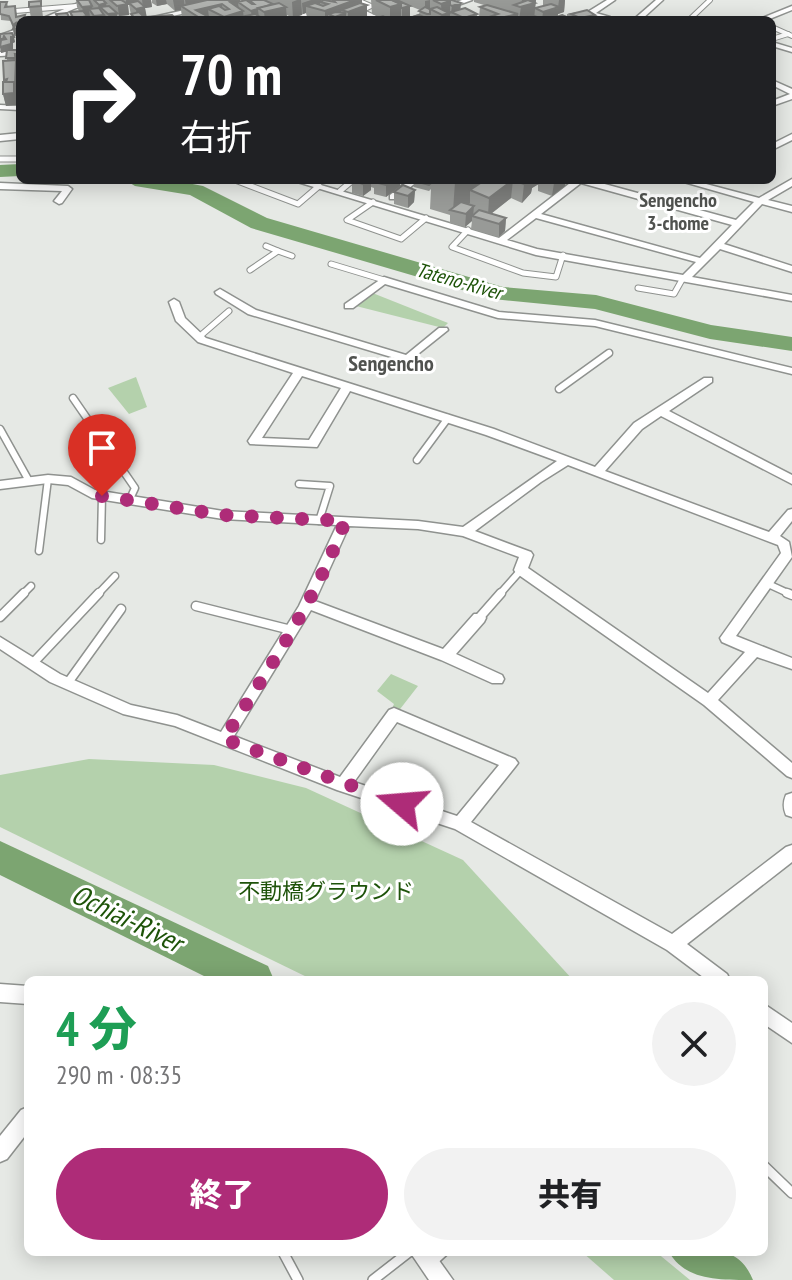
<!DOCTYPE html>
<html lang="ja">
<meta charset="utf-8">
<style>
body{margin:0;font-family:"PT Sans Narrow","Noto Sans JP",sans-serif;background:#f2f2f2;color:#202124;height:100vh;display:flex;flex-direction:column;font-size:30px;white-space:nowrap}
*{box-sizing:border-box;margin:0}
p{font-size:26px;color:#757577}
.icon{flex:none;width:44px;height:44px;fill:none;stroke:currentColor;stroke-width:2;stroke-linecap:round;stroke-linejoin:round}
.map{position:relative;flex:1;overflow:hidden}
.side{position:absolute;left:24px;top:976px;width:744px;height:280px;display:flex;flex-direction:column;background:#fff;border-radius:12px;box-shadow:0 4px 20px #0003}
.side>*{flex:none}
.hud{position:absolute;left:16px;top:16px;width:760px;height:168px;border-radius:12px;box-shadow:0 4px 20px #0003;background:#202124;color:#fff;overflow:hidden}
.pin{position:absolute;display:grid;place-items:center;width:68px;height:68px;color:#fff;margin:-82px -34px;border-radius:50% 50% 50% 0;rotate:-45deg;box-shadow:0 0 8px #0007}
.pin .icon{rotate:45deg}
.me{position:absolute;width:88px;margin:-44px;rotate:288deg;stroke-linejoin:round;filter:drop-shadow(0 0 6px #0008)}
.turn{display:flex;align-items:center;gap:28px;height:168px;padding:0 32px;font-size:36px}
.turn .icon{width:104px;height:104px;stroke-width:2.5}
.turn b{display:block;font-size:56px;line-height:68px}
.round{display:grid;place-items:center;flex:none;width:84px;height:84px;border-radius:42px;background:#f2f2f2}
.headline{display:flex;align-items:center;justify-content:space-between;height:136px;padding:0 32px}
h1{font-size:48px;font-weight:800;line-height:60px;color:#1e9e55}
.cta{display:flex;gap:16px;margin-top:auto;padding:16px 32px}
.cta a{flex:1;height:92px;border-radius:48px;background:#ae2c78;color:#fff;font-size:32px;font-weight:800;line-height:92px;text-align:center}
.cta a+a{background:#f2f2f2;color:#202124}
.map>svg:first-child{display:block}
.green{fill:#b4d1ac}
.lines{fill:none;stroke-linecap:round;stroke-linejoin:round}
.river{fill:#7ca571;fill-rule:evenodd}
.lane-far4-casing{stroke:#8f928f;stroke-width:6}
.lane-far3-casing{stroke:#8f928f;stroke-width:7}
.lane-far2-casing{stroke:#8f928f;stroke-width:9}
.lane-far1-casing{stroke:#8f928f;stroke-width:11}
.lane-casing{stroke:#8f928f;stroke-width:12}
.street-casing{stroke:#8f928f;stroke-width:3}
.lane-far4{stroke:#fff;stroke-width:4}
.lane-far3{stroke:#fff;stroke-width:5}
.lane-far2{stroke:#fff;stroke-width:6}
.lane-far1{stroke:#fff;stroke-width:8}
.lane{stroke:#fff;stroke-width:9}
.street{fill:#fff;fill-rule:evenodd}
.wall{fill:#989a97}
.shaded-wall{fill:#7c7d7b}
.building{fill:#b1b3b0;stroke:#7c7d7b;stroke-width:2}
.route{stroke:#ae2c78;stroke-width:14;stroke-dasharray:0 25.2}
.labels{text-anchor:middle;stroke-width:6;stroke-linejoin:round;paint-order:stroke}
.far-neighbourhood-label{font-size:20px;font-weight:bold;fill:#50524f;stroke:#fff}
.far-water-label{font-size:20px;font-style:italic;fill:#1d5308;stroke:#fff}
.far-quarter-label{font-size:22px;font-weight:bold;fill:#50524f;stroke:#fff}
.park-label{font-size:22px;fill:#1e530a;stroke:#fff}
.near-water-label{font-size:28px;font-style:italic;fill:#1d5308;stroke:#fff}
</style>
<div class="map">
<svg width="792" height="1280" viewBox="0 0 792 1280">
<rect width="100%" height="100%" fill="#e6e9e5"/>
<g class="green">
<path d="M370,292l78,31 -5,5 -91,-23z"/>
<path d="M136,377l11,30 -18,7 -21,-26z"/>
<path d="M391,674l27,12 -21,27 -6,-2 3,-7 -17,-13z"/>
<path d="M89,759l125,6 92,23 157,72 110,120h-260l-313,-153v-52z"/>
<path d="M582,1252h74l34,28h-76z"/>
</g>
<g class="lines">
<g class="river">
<path d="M20,164v12l-20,1v-12z"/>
<path d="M125,180h47l31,6 64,32 236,69 93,8 115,30 81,12v14l-82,-12 -115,-30 -102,-10 -242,-71 -61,-33 -55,-9z"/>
<path d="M0,841l268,125 6,14h-62l-212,-105z"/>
<path d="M669,1252c37,0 68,-11 84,28 -36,0 -68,0 -84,-28z"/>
</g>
<g class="lane-far4-casing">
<g id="lane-far4">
<path d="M357,0l14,6 -10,5 20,9"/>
<path d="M15,11l62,-5"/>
<path d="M290,20l23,-8"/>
<path d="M689,20l21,-20"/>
<path d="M772,27l20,9"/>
<path d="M772,39l16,-5"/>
</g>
</g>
<g class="lane-far3-casing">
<g id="lane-far3">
<path d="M0,159h20"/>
<path d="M235,180l63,24 21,-18"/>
<path d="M340,191l13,-11"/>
<path d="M373,202l-26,18 54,19 25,-21"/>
<path d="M468,230l-16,17 71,26 33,4 7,-22"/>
<path d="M278,251l14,5"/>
<path d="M331,264l53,16"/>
<path d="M250,270l28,-19 -12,-5"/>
<path d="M638,288l36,6 9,-16"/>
<path d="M199,337l30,-26"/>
</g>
</g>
<g class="lane-far2-casing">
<g id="lane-far2">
<path d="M559,389l50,-36"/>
<path d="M73,398l62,90 -6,13"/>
<path d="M0,429l29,52"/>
<path d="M417,460l31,-42"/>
<path d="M299,484l31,2 -11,35"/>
<path d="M101,540l1,-44"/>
<path d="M39,551l9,-72"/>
<path d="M766,583l26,12"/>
<path d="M22,595l9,-9"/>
<path d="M97,595l18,-19"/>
<path d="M499,595l22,-25"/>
</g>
</g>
<g class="lane-far1-casing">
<g id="lane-far1">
<path d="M787,593l5,2"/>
<path d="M196,606l95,24"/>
<path d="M0,617l24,-24"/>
<path d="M479,618l22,-25"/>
<path d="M34,662l65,-69"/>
<path d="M67,684l54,-75"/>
</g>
</g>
<g class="lane-casing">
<g id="lane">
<path d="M764,1166l28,27"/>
<path d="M283,1252l15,28"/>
<path d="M431,1263l12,-11"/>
<path d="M373,1280l36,-28"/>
</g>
</g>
<g class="street-casing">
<g id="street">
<path d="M85,0h9l-45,20h-10z"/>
<path d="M462,0h10l-55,20h-11z"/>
<path d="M607,0h8l-19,13 14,4v3h-7l-17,-7z"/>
<path d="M656,0h7l-22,20h-8z"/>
<path d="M792,6v4l-25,10h-10z"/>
<path d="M198,7l2,3 -46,10h-14z"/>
<path d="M20,28v5l-20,7v-5z"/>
<path d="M772,42l20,6v4l-20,-6z"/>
<path d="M20,51v4l-20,1v-4z"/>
<path d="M17,76h3v23l-4,-2z"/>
<path d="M772,80l20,9v10l-20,7v-5l18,-7 -18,-9z"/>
<path d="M0,105l20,1v4l-20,-1z"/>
<path d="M20,133v6l-20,2v-6z"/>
<path d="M792,134v6l-20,10v-6z"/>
<path d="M792,179v7l-24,14 24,6v6l-30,-8 -38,40 68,22v6l-72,-23 -28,28 100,18v6l-256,-46 -245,-75h13l195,58 75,-58h16l146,40 18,-18 -77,-22h14l68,18zM581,183l151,42 -32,33 -159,-44zM536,218l160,44 -13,13 -146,-26 -30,-9z"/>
<path d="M409,180h10l-23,19h-6v-4z"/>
<path d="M0,183l68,3 4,3 -10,14 -3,1 -5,-3 8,-10 -62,-2z"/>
<path d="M384,277l115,35 96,8 197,48v6l-197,-48 -97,-8 -113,-34 -32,24h-8v-4z"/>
<path d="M220,289l36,21 150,45 33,-27h8l1,2 -40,32 -160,-48 -32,-20 -1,-2z"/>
<path d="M174,299l5,3 6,16 21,20 288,91 101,38 39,-44 70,-45h8v4l-43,29 123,64v9l-131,-68 -19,13 -37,42 164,61 19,-22 4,-1v12l-12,15 9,6 3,15 -56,79 56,22v11l-35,-12 -39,43 74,63v15l-5,-2 -83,-71 -188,-132 -2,-3 5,-13 -56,-21 -45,-7 -69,-3 -34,75 128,48 31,-35h10l2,4 -2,4 -28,32 46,21 2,4 -2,4h-10l-51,-23 -130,-50 -77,126 106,41 49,-67 5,-2 121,51 3,4 -3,4 -44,55 201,112 114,-87 6,-2v17l-105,82 40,30 3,6h-23l-40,-30 -212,-121 -118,-39 -162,-64 -52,-12 -73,-32 -50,-33v-12l60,37 71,31 46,10 44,17 78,-126 38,-81 -114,-6 -131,-21 -24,-13 -20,-2 -48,6v-8l48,-6 23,2 24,13 128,21 195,10 45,6 94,-66 -71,-26 -136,-44 -33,56 -67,-3 -2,-3 45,-68 -95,-31 -22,-21 -7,-19zM302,376l39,12 -32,52 -47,-2zM568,465l210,80 3,8 -61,85 2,4 23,10 -37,41 -180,-125 5,-13 -2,-3 -56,-21 66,-49zM397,722l102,43 -42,51 -103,-34z"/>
<path d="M792,793v24l-6,-2c-3,-7 -3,-13 0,-20z"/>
<path d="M0,984l28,2v18l-28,-2z"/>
<path d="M764,1004l28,19v20l-28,-19z"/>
<path d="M28,1107v25l-21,27 -7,3v-26l21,-26z"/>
<path d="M410,1252h23l20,28h-24z"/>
</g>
</g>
<use href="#lane-far4" class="lane-far4"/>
<use href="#lane-far3" class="lane-far3"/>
<use href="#lane-far2" class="lane-far2"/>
<use href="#lane-far1" class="lane-far1"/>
<use href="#lane" class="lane"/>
<use href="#street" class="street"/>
</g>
<g class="wall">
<path d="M76,0h75l1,7 -7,1 1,9 30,3h-44l-3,-15h-1l1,10 -10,1 -2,-1 1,5h-27l-1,-3h-3v3h-16l-1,-8 9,-1 -2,-4z"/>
<path d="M152,0h88v1l9,1 -1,-2h114v4l5,1v11l-10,4h-40l-10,-3 -1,-4 -13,5 -6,-3v4l1,1h-101l-5,-3 -1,-7 -6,1 -8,-7 -10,2 -5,-3z"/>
<path d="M371,0h81l8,9 17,5v6h-27v-4l-2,4h-39v-2l10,-3 1,-5 -10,-4v11l-8,2 -1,-1v2h-31l9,-3 -7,-3z"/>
<path d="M474,0h62l-1,8 8,-2v-6h22l-1,12 -6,2v2l9,1v-3l10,-2 24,6v2h-116l-6,-3 1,-10 4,-2 -10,-3z"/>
<path d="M41,1l2,16 -12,1 -2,-11z"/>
<path d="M0,2h7l1,5 7,-1 2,11 3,3v20l-2,-6 -4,1 -3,-14 -10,-1z"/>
<path d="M12,33l3,9 -2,1v7h-3h9l1,23 -3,-9v41l-11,1 -3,-12v-12h1l-1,-21h4v-10l-6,2 -1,-19z"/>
<path d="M352,180h48v6l-14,11 -12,-3v-6l-3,-1v3l-8,6 -11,-3z"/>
<path d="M416,180h150l-1,6 -13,10 -14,-5v-7l-6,4 -1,5 -9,10 -11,-5 -20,16 15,4 -1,13 -6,6 -28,-8 1,-8 -7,6 -15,-4v-8l-20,-6 1,-20 -2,2 -15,-4v-6z"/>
<path d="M415,190l-1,12 -6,6 -14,-4v-12z"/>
</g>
<g class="shaded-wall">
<path d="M117,0h6l1,4h2v-4h12v4l-9,-1v2h-1l1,10 -10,1z"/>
<path d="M142,0h9l1,7 -7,1 2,10 -10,2 -1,-11 7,-2z"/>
<path d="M156,0h10l1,4 -10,2z"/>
<path d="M173,0h11l1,9 -4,-3v4l-6,1z"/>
<path d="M185,0h25l-24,7z"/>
<path d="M240,0l1,4 -3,-2 1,9 -9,-9z"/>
<path d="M297,0h4l1,15 -9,3 -1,-16z"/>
<path d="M311,0h10v2h-1v6l-14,-2v7l-3,1 -1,-11z"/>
<path d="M355,0h7v7l5,-2v11l-10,4h-9v-8l-7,-2v5l5,-2v7l-18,-6v6h-3v-9z"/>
<path d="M430,0v10l-5,2v-11z"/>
<path d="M522,0h14l-2,19 -10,-2v3h-5z"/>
<path d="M559,0h6l-1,12 -6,2 -1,6 -4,-2 -1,2h-10l1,-8 15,-4z"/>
<path d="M450,1v16l-1,1 -1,2h-6l-1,-16z"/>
<path d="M106,3l2,11 -8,-7 2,8h2l1,5h-11v-4l7,-1 -2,-10z"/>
<path d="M461,3l-1,11 -9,-1 1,-7z"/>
<path d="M222,4l1,11 -15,-6 1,9 -13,-8z"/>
<path d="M401,4v16h-11v-13z"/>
<path d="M15,6l5,28 -6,1 -1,-10z"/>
<path d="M92,6l2,10 -5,-7 1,8h-3v3h-13v-1l10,-2 -2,-10z"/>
<path d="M410,6v11l-8,2v-11z"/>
<path d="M286,7l1,13 -20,-2v2h-2l-1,-8z"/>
<path d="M258,9l1,10 3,-1v2h-10l-1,-9z"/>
<path d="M243,11l1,9 -8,-2v2h-12v-3z"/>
<path d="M117,13l1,7h-9l-1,-6z"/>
<path d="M518,14v6h-25z"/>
<path d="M595,15v5h-16l1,-2z"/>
<path d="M11,37h3l1,5 -2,1v7l-12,3 -1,-6z"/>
<path d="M16,60l1,6v39l-11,1 -3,-12z"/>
<path d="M368,180h3v10l-8,6v-12z"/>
<path d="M392,180h8v6l-14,11v-12z"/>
<path d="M457,180h41l-28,10v13l-12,9 -5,-1 2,-29z"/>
<path d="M513,180l-2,18 -23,18 1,-18z"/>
<path d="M528,180h11v4l-7,4 -1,5 -9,10 2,-19z"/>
<path d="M558,180h8l-1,6 -13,10 2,-13z"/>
<path d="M415,190l-1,12 -6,6v-12z"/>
<path d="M474,206l-1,11 -1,-1v5l-7,6 1,-13z"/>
<path d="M506,218l-1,13 -6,6v-13z"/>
</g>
<g class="building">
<path d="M77,0h12l3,6 -10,1z"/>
<path d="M94,0h9l3,3 -7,2z"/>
<path d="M110,0h11l7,4 -11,2z"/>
<path d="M207,0h32l-9,2 13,9 -19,6 -16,-8 11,-3 6,4 4,-1 -7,-5 -26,6 17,9 -10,1 -22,-14z"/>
<path d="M246,0l6,4h2l-5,-4h15l9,4 -22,7 -13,-9z"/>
<path d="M324,0l11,2 -2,-2h22l-30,11 -19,-5 9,-3 8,3 5,-2 -8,-2z"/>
<path d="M376,0h16l9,4 -11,3z"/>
<path d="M392,0h5l13,6 -8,2h-1v-4z"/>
<path d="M433,0h15l2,1 -9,3z"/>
<path d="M448,0h4l9,3 -9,3 -2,-1v-4z"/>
<path d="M528,0l7,3 -15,4 -6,-2z"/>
<path d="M41,1v5l-12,1v-5z"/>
<path d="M138,1l7,6 -9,2 -7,-6z"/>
<path d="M0,2h7l-2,5 10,-1 1,11 9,-2 -2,5h-3v8l-7,1 4,-7 -4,3 -4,-9 -9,-2z"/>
<path d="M279,3l7,4 -22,5 -6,-4z"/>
<path d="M360,3l7,2 -19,7 -7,-2z"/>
<path d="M551,4l8,3 -16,5 -8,-4z"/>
<path d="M487,5l31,9 -27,6 -5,-2 12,-4 -18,-7z"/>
<path d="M109,6l8,7 -9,1 -8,-7z"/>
<path d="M425,7l5,2v5h-3l-8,-3z"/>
<path d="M437,7l12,6 -7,2 -12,-6z"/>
<path d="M99,8l5,7 -10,1 -5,-7z"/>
<path d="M465,8l12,6 -7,2 6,3 -8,1 -17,-8z"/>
<path d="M587,10l8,5 -15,3 -9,-4z"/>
<path d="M83,11l4,5 -13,3 -4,-7z"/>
<path d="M139,12l7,7 -10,1 -5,-6z"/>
<path d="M336,12l10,1 -11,4 -7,-3z"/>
<path d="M67,13l3,6 -11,1 -3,-6z"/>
<path d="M255,14l7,4 -5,2h-18l-3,-2z"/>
<path d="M172,15l4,4 -29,1 -3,-3z"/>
<path d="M281,15l7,5h-19l-2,-2z"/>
<path d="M419,15l11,5h-17l-4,-2z"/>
<path d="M531,15l15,5h-15l-7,-3z"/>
<path d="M562,15l9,4 -13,1 -5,-2z"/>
<path d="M383,16l7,4h-20z"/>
<path d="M339,17l11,3h-20z"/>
<path d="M12,33l2,4h-3v7l-11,3 1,-7 5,-1 -2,-3 -1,3h-3v-5z"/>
<path d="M7,50h12l-1,4h-3l1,4h-10z"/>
<path d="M15,54h5v10l-4,-4z"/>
<path d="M16,60l-1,26 -1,-4h-8l1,-3 -3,1 -1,-19z"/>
<path d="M3,82h11v11l-11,1z"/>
<path d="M352,180h16l-5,4z"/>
<path d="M376,180h16l-6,5 -12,-3z"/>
<path d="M416,180h15v3l-2,2 -15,-4z"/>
<path d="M485,180h28l-24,18 -19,-8z"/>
<path d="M513,180h15l-4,4z"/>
<path d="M544,180h14l-4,3z"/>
<path d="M403,185l12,5 -7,6 -14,-4z"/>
<path d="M461,202l13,4 -8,8 -16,-4z"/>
<path d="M479,210l27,8 -7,6 -27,-8z"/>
</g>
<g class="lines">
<path class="route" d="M102,496l121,19 122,6c-29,79 -76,147 -121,218l178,65"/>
</g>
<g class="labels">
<g class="far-neighbourhood-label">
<text x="678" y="207">Sengencho<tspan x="678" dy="23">3-chome</tspan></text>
</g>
<g class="far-water-label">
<text transform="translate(459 281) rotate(16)" y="7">Tateno-River</text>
</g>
<g class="far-quarter-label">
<text x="391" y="371">Sengencho</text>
</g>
<g class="park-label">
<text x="326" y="899">不動橋グラウンド</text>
</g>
<g class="near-water-label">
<text transform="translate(127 918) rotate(26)" y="10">Ochiai-River</text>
</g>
</g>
</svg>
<div class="pin" style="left:102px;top:496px;background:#d93025"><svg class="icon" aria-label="arrive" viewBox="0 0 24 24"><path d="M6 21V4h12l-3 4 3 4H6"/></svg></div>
<svg class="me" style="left:402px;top:804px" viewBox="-20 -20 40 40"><circle r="19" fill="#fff"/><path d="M0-13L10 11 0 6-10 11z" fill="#ae2c78"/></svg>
<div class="hud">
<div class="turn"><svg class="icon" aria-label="right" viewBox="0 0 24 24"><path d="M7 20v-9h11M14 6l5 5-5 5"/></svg><div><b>70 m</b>右折</div></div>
</div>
<section class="side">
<div class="headline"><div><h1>4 分</h1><p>290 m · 08:35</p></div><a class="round"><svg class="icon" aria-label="close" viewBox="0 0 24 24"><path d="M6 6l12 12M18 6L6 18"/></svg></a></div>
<div class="cta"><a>終了</a><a>共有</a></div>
</section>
</div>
